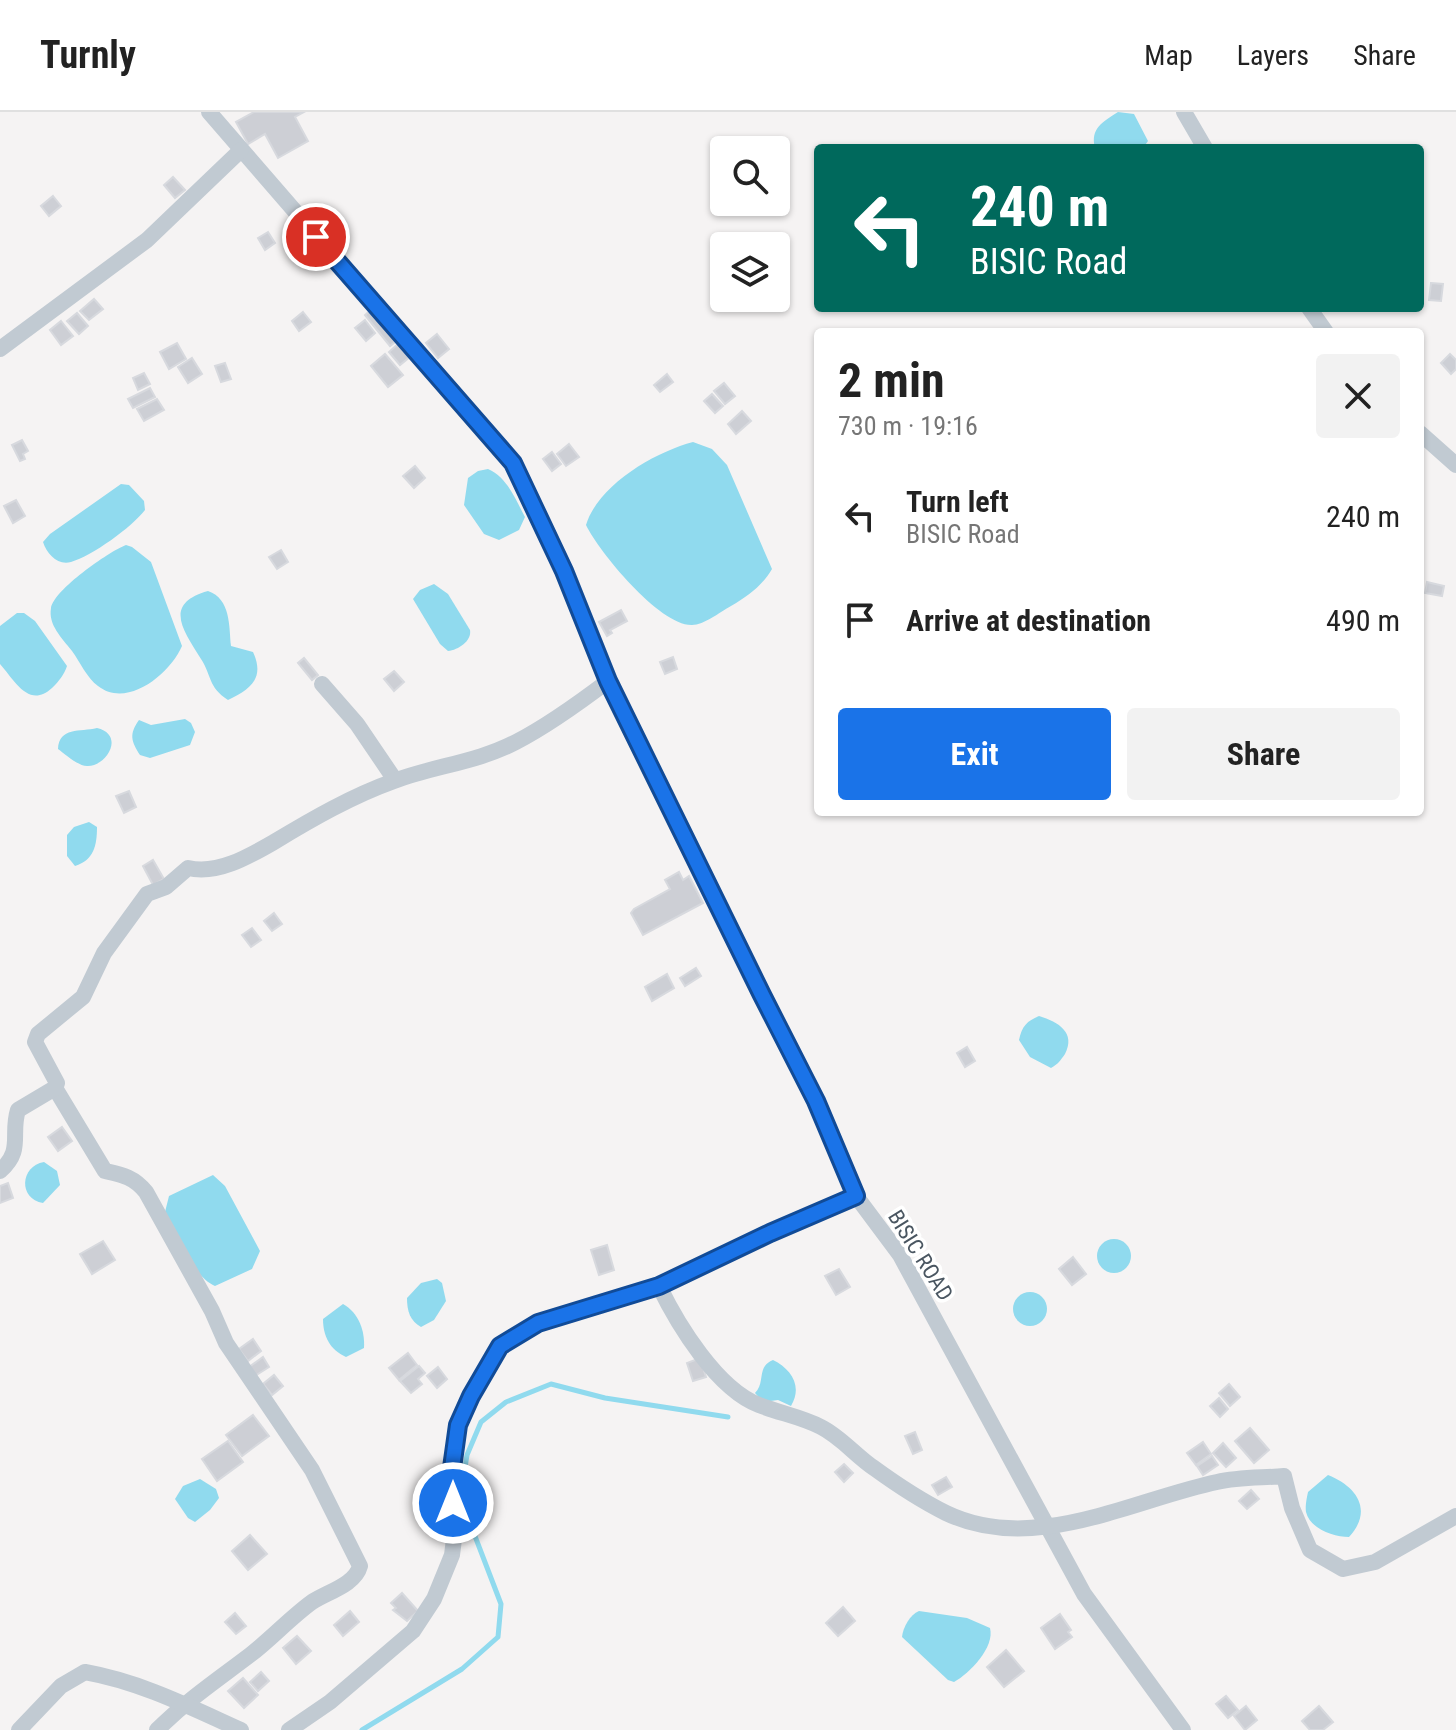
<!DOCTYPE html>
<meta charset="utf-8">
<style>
body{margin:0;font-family:"Roboto Condensed",sans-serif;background:#f2f2f2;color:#222;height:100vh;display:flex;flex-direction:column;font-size:30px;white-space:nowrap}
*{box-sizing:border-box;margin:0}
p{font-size:26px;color:#767676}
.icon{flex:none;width:44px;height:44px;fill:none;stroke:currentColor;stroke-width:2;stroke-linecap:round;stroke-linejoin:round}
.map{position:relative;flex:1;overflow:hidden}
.drawer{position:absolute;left:814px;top:216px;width:610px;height:488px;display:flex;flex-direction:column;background:#fff;border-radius:8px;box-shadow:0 2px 6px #0004}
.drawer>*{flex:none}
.banner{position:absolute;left:814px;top:32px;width:610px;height:168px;border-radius:8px;box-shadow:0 2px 6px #0004;background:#00695c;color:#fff;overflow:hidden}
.tools{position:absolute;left:710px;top:24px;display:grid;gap:16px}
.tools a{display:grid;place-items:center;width:80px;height:80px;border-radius:8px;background:#fff;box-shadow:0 2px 6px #0004;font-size:40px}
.pin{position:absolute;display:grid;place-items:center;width:68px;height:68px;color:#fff;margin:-34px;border:4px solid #fff;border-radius:50%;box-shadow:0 2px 8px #0007}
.me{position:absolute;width:88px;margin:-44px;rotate:0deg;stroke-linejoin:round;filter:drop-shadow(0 0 6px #0008)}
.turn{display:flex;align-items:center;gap:28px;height:168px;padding:0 24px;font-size:36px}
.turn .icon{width:104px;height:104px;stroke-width:2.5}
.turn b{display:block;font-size:56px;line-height:68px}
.round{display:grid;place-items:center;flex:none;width:84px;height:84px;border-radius:8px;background:#f2f2f2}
.overview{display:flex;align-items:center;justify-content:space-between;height:136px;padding:0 24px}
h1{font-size:48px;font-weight:700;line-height:60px}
.cta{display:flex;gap:16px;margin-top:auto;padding:16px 24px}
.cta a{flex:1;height:92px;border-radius:8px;background:#1a73e8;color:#fff;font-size:32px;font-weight:700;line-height:92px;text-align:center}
.cta a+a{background:#f2f2f2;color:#222}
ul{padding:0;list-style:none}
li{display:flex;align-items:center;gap:24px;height:104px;padding:0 24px}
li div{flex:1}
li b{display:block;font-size:30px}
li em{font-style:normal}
header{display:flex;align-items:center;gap:48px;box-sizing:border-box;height:112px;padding:0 40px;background:#fff;border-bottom:2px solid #e0e0e0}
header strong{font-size:38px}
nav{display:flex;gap:44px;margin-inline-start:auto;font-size:28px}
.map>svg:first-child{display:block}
.water{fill:#90daee}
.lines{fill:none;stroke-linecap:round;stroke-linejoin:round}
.stream{stroke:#90daee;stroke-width:5}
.building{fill:#cdcfd5;stroke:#d7d9de;stroke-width:2}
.street{stroke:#c1cad2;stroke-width:16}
.route-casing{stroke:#114b97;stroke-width:20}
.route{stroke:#1a73e8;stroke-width:14}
.labels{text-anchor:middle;stroke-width:7;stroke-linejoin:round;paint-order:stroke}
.street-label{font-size:22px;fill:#4a5661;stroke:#fff}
</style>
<header>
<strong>Turnly</strong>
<nav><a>Map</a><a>Layers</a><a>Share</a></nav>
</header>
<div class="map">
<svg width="1456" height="1618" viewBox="0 0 1456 1618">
<rect width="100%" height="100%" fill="#f5f3f3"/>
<g class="water">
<path d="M1118,0l16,2 14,27 -5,7h-48c-5,-20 8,-26 23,-36z"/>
<path d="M693,330l19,7 15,16 45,104c-10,17 -24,27 -41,37 -11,6 -27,19 -39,19 -32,1 -93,-73 -106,-100 12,-40 69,-73 107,-83z"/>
<path d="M488,357c20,9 27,30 37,48l-6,13 -20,10 -15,-6 -20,-29 4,-27 10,-7z"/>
<path d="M121,372l8,1 15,16 1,9c-13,17 -53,46 -74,52 -13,4 -24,-8 -28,-20l7,-8z"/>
<path d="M126,433l6,2 19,15 31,84c-12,28 -55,63 -84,40 -11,-8 -18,-24 -26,-35 -10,-13 -24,-26 -21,-43 3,-18 57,-56 75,-63z"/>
<path d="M434,472l14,10 22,36c2,11 -12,20 -22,21l-8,-7 -27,-45 7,-9z"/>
<path d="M208,479c23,8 21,35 23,55l22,6c12,26 -2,37 -25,48 -20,-13 -16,-24 -27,-41 -17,-28 -39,-55 7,-68z"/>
<path d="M17,501h7l11,8 32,45c-3,9 -8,15 -15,22 -23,21 -37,-7 -52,-24v-38z"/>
<path d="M185,607l6,4 4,9 -5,13 -40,13 -10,-3c-9,-14 -11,-21 -1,-35l12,5z"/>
<path d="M97,616c29,7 9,39 -10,38 -9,0 -22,-12 -29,-17 1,-22 22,-17 39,-21z"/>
<path d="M89,710l8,5c0,18 -3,33 -22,39l-8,-10v-21l7,-8z"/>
<path d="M1039,904c20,6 37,17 26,38 -5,7 -7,10 -14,14l-21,-11 -11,-17c3,-14 8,-19 20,-24z"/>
<path d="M44,1050l13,9 3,14 -17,18c-25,-4 -23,-37 1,-41z"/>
<path d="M213,1063l12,11 35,65 -8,18 -37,17c-21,-9 -39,-49 -51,-70l5,-20z"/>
<circle cx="1114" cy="1144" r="17"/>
<path d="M437,1167l5,4 4,18 -12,19 -13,7c-11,-6 -14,-16 -14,-29l14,-15z"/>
<circle cx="1030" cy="1197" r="17"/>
<path d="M343,1192c16,9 22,27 21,44l-18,9c-16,-7 -23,-21 -23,-38z"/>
<path d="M773,1248c18,9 30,26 18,46l-13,-6 -15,2 -8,-9c11,-11 1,-26 18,-33z"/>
<path d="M1328,1363c30,12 45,36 21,62 -15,0 -39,-8 -43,-25 -1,-6 1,-15 2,-20z"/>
<path d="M200,1367l16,10 3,9 -9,12 -15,12 -7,-4 -13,-19 8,-13z"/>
<path d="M919,1499l48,7 23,10c5,19 -20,45 -36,54l-6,-2 -46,-43c1,-10 8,-22 17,-26z"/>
</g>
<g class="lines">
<path class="stream" d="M362,1618l100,-61 36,-32 3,-33 -41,-107 7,-42 14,-33 25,-20 45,-18 54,14 123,19"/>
</g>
<g class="building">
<path d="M254,0h50l-9,5 13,24 -30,17 -13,-24 -17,10 -12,-22z"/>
<path d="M173,65l12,13 -10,8 -11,-13z"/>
<path d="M53,84l8,10 -12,10 -8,-10z"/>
<path d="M268,120l7,11 -10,7 -7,-12z"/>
<path d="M1431,171l12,1 -2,17 -12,-1z"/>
<path d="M94,187l9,10 -14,11 -9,-9z"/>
<path d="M373,196l26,31 -9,7 -25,-31z"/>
<path d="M303,200l8,10 -12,9 -7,-10z"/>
<path d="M77,201l11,13 -9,8 -12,-13z"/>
<path d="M365,208l10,13 -9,8 -11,-13z"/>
<path d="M61,209l12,15 -12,9 -11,-15z"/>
<path d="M437,222l12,15 -11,9 -12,-15z"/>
<path d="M400,230l11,14 -11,9 -11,-13z"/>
<path d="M177,231l9,16 -17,10 -9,-17z"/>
<path d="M385,242l18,21 -15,12 -17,-21z"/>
<path d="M1450,242l6,6v9l-5,5 -10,-11z"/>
<path d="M192,246l10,16 -14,9 -10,-16z"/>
<path d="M225,251l6,16 -10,3 -6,-16z"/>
<path d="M144,261l6,11 -12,6 -5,-12z"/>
<path d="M667,262l6,8 -13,10 -6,-7z"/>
<path d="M724,271l11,13 -10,8 -11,-13z"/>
<path d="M150,276l5,9 -22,11 -5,-9z"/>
<path d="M712,282l11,12 -8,7 -11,-12z"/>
<path d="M157,287l7,11 -20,11 -7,-12z"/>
<path d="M742,299l9,10 -15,13 -8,-10z"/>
<path d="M22,328l6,11 -5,3 2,5 -5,2 -8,-16z"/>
<path d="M569,332l10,13 -13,9 -9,-12z"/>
<path d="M552,340l9,12 -9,7 -9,-12z"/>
<path d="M415,354l10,12 -11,10 -11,-12z"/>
<path d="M16,388l9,16 -12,7 -9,-17z"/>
<path d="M281,438l7,12 -11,7 -8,-12z"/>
<path d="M1427,470l17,4 -2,10 -17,-3z"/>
<path d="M621,498l6,11 -17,9 2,3 -5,3 -8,-14z"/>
<path d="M673,545l4,12 -12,5 -5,-12z"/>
<path d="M304,546l14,17 -6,5 -14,-17z"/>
<path d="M394,559l10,11 -10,9 -10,-12z"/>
<path d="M129,679l7,16 -12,6 -8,-17z"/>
<path d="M153,748l11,19 -11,6 -10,-19z"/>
<path d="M679,760l4,8 6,-4 14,27 -60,32 -12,-22 3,-4 36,-20 -5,-9z"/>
<path d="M274,801l8,11 -10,7 -8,-10z"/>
<path d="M252,816l9,12 -10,7 -9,-12z"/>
<path d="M696,856l5,8 -16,10 -5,-8z"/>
<path d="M667,862l7,14 -22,13 -7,-14z"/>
<path d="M967,935l8,14 -10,6 -8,-14z"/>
<path d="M62,1015l10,14 -14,10 -10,-14z"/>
<path d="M8,1071l5,15 -13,5v-17z"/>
<path d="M103,1129l12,19 -23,14 -12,-20z"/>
<path d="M607,1133l7,25 -15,5 -8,-25z"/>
<path d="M1073,1145l13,17 -14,11 -13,-16z"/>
<path d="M839,1157l11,18 -14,8 -11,-19z"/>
<path d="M253,1227l8,12 -13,10 -9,-12z"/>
<path d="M408,1241l9,12 -18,15 -10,-12z"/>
<path d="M263,1245l6,10 -14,9 -6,-9z"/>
<path d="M700,1246l6,19 -13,4 -6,-18z"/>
<path d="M419,1254l6,7 -7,6 4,5 -11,9 -11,-12z"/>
<path d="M438,1255l9,12 -10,9 -10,-12z"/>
<path d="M274,1263l9,11 -11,9 -9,-11z"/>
<path d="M1229,1272l11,13 -10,9 -11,-13z"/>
<path d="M1219,1286l9,11 -8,8 -10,-11z"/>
<path d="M253,1303l16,21 -27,20 -16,-21z"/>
<path d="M1250,1316l19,22 -15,13 -19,-22z"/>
<path d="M915,1320l7,18 -9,4 -8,-18z"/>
<path d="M228,1329l15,21 -26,19 -15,-22z"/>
<path d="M1203,1330l8,12 -15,11 -9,-12z"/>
<path d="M1223,1331l13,15 -10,9 -13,-14z"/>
<path d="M1212,1344l6,9 -15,10 -6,-9z"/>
<path d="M844,1352l9,9 -9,9 -9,-10z"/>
<path d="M946,1365l6,10 -14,8 -6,-10z"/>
<path d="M1251,1378l8,9 -12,10 -8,-8z"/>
<path d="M250,1423l17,19 -19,16 -16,-19z"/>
<path d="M402,1481l16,18 -11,10 -14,-11 3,-2 -5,-5z"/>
<path d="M843,1495l12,14 -17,15 -12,-13z"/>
<path d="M350,1499l9,11 -16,14 -9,-11z"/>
<path d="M235,1501l11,13 -10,8 -11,-12z"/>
<path d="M1060,1502l11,16 -3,2 4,5 -17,12 -14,-21z"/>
<path d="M297,1524l14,15 -15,13 -13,-16z"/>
<path d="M1006,1538l18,21 -20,16 -17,-20z"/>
<path d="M261,1560l8,9 -11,10 -8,-9z"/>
<path d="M243,1566l15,17 -14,13 -16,-17z"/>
<path d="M1226,1584l12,14 -10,8 -12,-14z"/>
<path d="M1246,1594l11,14 -12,10 -11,-14z"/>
<path d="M1319,1594l14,16 -10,8h-13l-8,-9z"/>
</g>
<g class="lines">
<g class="street">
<path d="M209,0l304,351 51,108 44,110 154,314 54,106 40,95 44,59 184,339 99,136"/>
<path d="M1184,0l21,36"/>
<path d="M1309,196l17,24"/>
<path d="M0,237l147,-109 94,-90"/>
<path d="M1420,321l36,32"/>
<path d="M322,572l35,40 38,56"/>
<path d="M55,976l50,83c18,4 29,6 41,21l66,119 14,32 86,127 48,96c-5,19 -33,26 -48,36 -22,16 -41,37 -62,53 -33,25 -64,46 -93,75"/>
<path d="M0,1059c24,-21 10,-36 18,-61l37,-22 2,-5 -22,-41 3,-8 45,-37 21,-44 43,-59 19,-7 22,-19c29,7 60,-11 86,-26 38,-23 78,-46 120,-61 40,-15 84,-19 122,-39 33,-17 63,-39 92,-61"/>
<path d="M659,1174c19,39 58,103 100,119 20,8 43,12 62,22 20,10 35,29 53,41 22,16 48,33 72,45 87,42 186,-13 271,-31 22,-5 45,-4 67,-6l8,32 18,42 33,19 32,-7 81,-46"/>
<path d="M19,1618l42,-44 24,-14c56,10 105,35 156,58"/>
<path d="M289,1618l41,-28 83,-71 21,-32 18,-44 3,-24 -4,-56 7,-50 13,-29 29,-50 38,-23 121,-37 111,-53 86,-37"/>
</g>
</g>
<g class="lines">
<g class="route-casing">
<path id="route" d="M316,125l197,226 51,108 44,110 154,314 54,106 40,95 -86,37 -111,53 -121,37 -38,23 -29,50 -13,29 -7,50 2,28"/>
</g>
<use href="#route" class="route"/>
</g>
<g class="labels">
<g class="street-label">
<text transform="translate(921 1143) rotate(58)" y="8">BISIC ROAD</text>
</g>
</g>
</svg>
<div class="tools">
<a><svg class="icon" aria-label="search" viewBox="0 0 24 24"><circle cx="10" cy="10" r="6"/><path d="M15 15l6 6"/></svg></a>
<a><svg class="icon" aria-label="layers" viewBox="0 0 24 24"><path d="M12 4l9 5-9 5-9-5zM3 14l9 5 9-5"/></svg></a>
</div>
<div class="pin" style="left:316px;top:125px;background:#d93025"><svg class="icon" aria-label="arrive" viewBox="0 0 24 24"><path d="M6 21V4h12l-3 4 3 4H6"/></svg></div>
<svg class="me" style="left:453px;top:1391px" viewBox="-20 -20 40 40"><circle r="17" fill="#1a73e8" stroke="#fff" stroke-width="3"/><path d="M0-11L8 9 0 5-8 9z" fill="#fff"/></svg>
<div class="banner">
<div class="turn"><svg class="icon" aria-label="left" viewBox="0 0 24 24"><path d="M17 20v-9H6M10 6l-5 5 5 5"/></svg><div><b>240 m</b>BISIC Road</div></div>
</div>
<section class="drawer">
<div class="overview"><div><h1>2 min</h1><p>730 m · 19:16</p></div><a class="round"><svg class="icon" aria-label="close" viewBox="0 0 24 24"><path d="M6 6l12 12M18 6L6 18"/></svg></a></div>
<ul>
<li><svg class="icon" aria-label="left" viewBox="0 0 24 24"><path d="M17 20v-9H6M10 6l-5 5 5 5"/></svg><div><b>Turn left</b><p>BISIC Road</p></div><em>240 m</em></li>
<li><svg class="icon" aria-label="arrive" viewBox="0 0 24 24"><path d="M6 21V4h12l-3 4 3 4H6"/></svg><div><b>Arrive at destination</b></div><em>490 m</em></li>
</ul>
<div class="cta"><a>Exit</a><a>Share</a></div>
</section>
</div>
